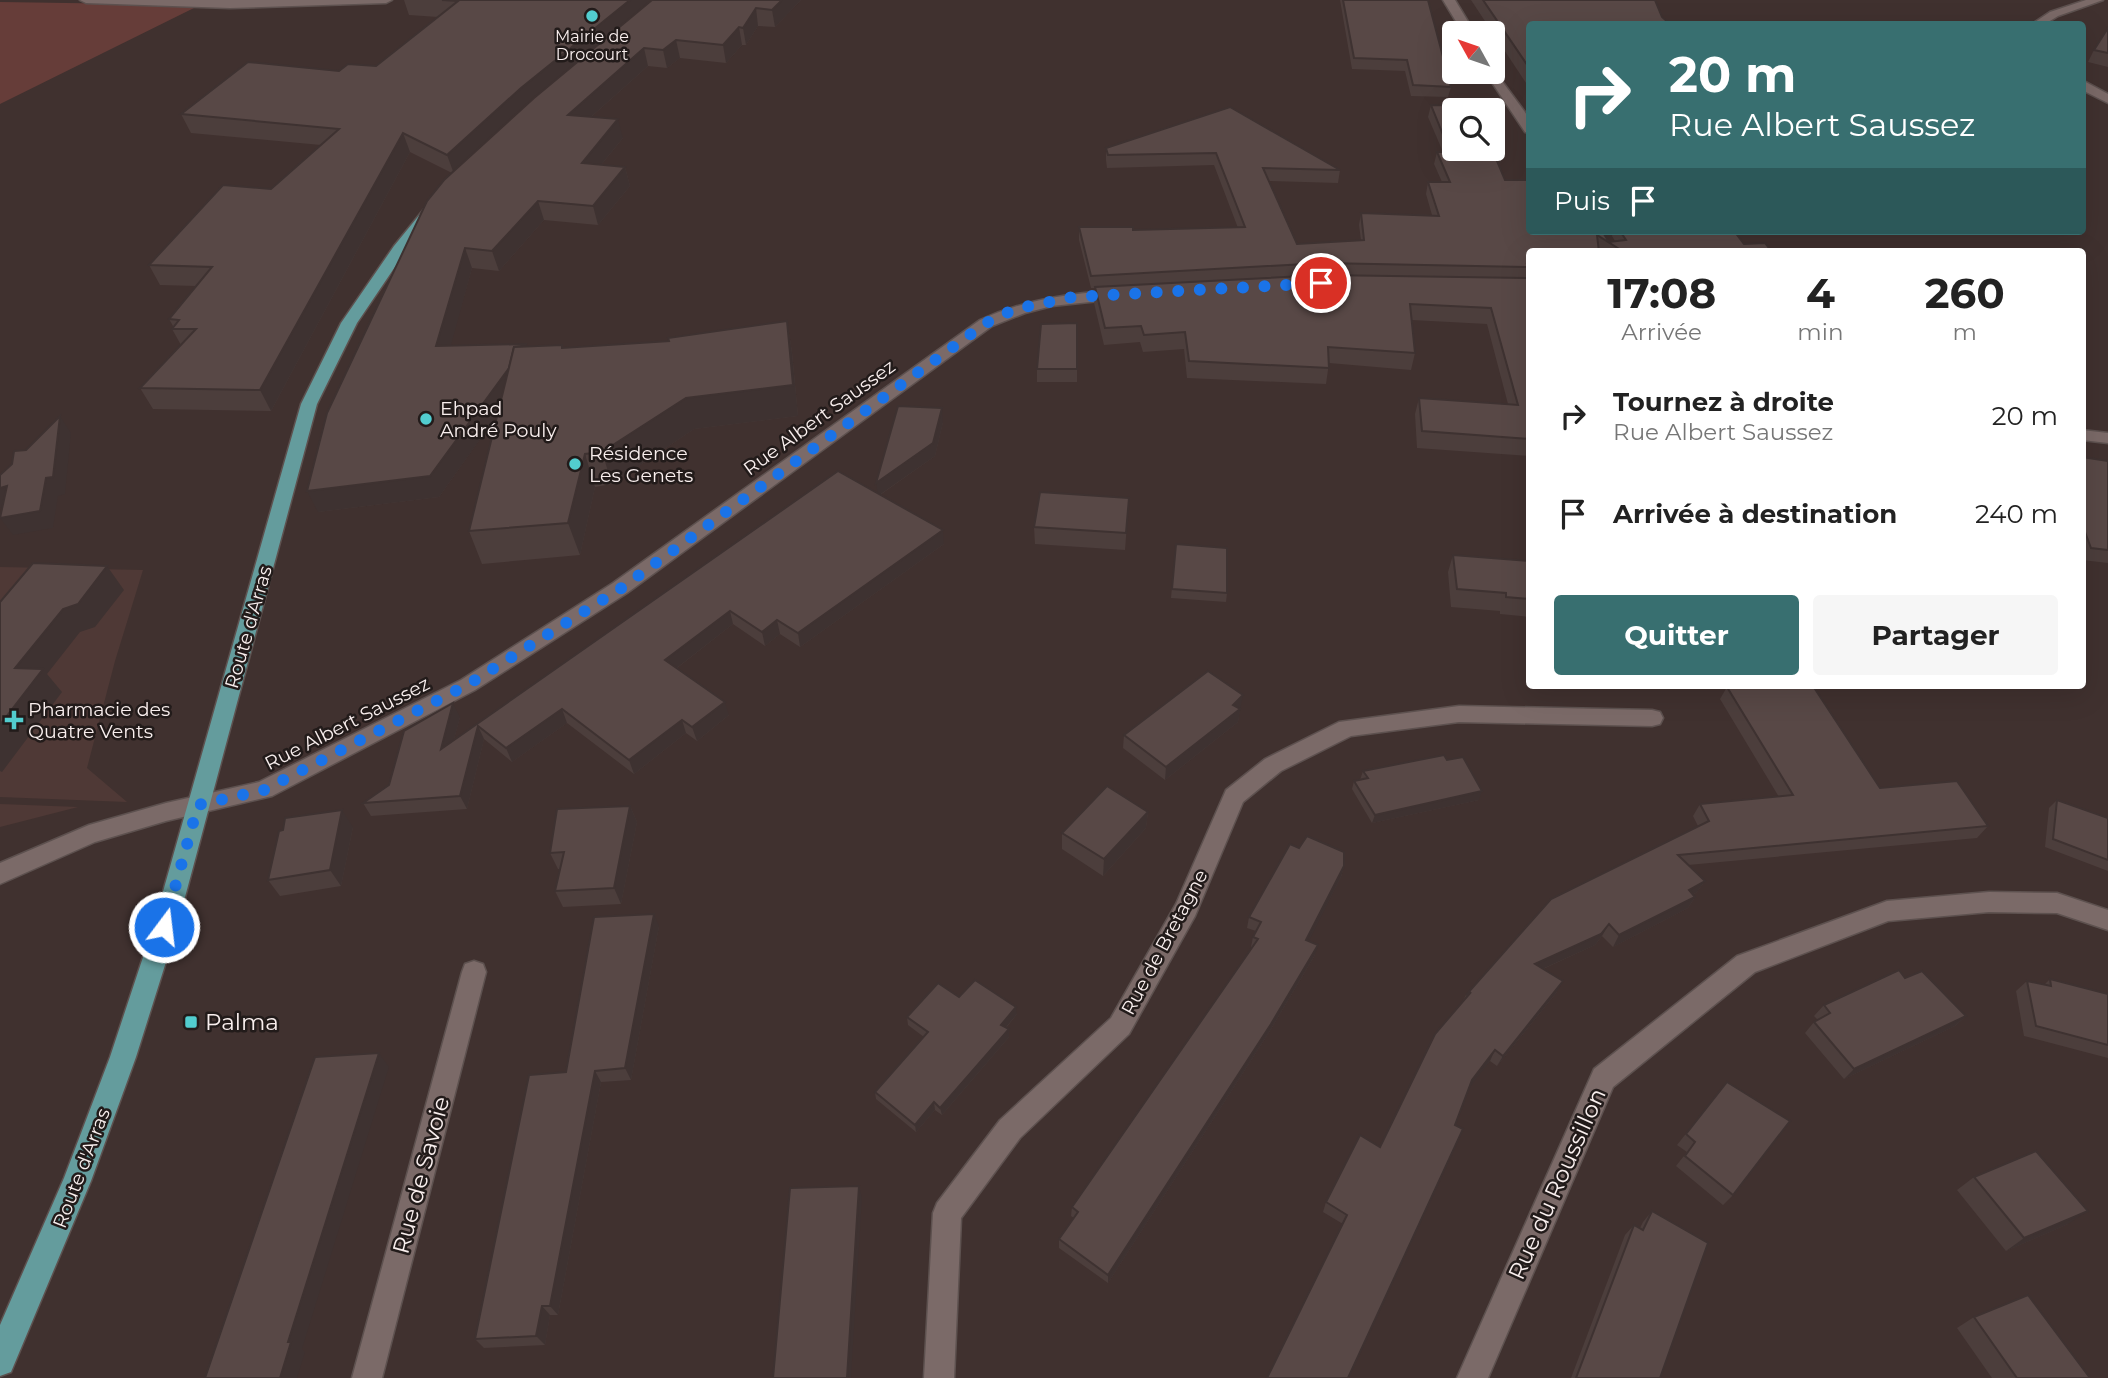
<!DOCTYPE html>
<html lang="fr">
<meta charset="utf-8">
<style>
body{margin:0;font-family:Montserrat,sans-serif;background:#f6f6f6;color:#222;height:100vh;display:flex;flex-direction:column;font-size:26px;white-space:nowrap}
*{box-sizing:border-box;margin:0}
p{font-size:23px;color:#767676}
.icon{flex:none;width:38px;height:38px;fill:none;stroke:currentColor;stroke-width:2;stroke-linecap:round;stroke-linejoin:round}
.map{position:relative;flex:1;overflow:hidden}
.drawer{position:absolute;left:1526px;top:248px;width:560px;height:441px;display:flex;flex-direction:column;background:#fff;border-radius:7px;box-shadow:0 7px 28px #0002}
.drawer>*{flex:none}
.guide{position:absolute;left:1526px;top:21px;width:560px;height:214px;border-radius:7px;box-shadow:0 7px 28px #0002;background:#386f70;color:#fff;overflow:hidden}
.needle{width:46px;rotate:310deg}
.tools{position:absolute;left:1442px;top:21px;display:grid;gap:14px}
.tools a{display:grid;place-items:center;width:63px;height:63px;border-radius:7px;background:#fff;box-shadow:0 7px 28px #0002;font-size:35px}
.pin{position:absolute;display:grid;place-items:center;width:60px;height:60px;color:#fff;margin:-30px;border:4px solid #fff;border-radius:50%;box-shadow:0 2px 7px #0007}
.me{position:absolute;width:77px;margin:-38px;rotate:15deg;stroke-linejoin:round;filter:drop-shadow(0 0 5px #0008)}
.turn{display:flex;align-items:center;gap:24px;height:147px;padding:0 28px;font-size:32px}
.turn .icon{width:91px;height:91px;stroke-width:2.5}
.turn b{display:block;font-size:49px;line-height:60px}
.then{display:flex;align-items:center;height:66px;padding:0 28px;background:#0003;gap:14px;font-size:26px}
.eta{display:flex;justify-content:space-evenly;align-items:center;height:119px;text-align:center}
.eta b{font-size:42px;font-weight:700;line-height:49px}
.primary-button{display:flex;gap:14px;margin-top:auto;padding:14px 28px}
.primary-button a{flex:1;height:80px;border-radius:7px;background:#386f70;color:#fff;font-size:28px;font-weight:700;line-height:80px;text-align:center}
.primary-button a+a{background:#f6f6f6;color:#222}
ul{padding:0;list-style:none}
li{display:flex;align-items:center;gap:21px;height:98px;padding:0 28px}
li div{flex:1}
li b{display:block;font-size:26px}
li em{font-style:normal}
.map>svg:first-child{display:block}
.built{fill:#4f3936}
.green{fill:#663d39}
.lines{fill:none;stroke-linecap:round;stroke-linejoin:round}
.minor-casing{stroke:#5d514f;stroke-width:3}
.major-casing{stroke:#5d514f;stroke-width:3}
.minor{fill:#7b6a68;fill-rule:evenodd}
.major{fill:#649c9d;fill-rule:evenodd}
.wall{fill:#4c3e3c}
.shaded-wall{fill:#3e3231}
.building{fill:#584846;stroke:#3e3231;stroke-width:2}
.route{stroke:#1a73e8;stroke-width:12;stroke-dasharray:0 21.6}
.poi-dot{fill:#52cdcf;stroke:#221b1a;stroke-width:2.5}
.labels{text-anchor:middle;stroke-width:5;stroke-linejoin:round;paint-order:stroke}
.far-poi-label{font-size:16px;fill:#f9efee;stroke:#221b1a}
.poi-label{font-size:19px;fill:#f9efee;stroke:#221b1a;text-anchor:start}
.street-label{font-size:19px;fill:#f9efee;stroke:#221b1a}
.near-poi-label{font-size:23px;fill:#f9efee;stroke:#221b1a;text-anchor:start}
.near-street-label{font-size:23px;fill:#f9efee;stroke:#221b1a}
</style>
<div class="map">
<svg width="2108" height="1378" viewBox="0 0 2108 1378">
<rect width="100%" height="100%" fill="#40312f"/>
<g class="built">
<path d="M0,567l143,3 -28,91 -28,107 40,34 -127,-5z"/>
<path d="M0,804l78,3 -78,20z"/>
</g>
<path class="green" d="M0,2l200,3 -200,99z"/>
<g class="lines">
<g class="minor-casing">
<g id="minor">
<path d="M80,0h312l-6,3 -156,5 -144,-5z"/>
<path d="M1443,0h12l20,33h-12z"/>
<path d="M2086,0h17l-45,16 -13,8h-13l18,-12z"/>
<path d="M1493,69l37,50v14l-5,-1 -40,-60h8z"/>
<path d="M2082,80l26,14v9l-26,-13z"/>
<path d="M1122,290l8,5 -3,3 -75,8 -27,7 -33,13 -365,267 -152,97 -203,106 -106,25 -71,21 -95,42v-21l89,-38 77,-22 93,-21 202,-102 152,-97 367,-263c46,-21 92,-27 142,-30z"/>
<path d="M2082,430l26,3v10l-26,-3z"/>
<path d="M1459,706l193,4 8,2 3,6 -3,6 -8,2 -193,-4 -108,14 -70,35 -38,31 -48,114 -66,118 -109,104 -59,80 -7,160h-30l9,-165 4,-10 63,-83 111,-102 65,-114 50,-114 39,-31 74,-37z"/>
<path d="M1989,892l68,1 51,17v20l-51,-17 -68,-1 -101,9 -133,51 -142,115 -125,291h-31l137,-309 143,-113 150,-55z"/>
<path d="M474,961l9,3 3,8 -104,406h-30l110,-406 3,-8z"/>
</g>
</g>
<g class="major-casing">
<path id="major" d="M430,207l7,4 -32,41 -48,71 -40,81 -140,523 -41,130 -45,124 -80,191 -11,4v-51l64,-147 46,-121 43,-130 148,-523 40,-81 53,-77 31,-38z"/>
</g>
<use href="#minor" class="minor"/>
<use href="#major" class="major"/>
</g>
<g class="wall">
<path d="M404,0h397l-26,27 -17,-1 -12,19h-4l-16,18 -46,-5 -13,10 -19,-2 -57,51 32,21 -22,27 24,2 5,19 -32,39 -54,-5 -45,51 -27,-3 -22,78h77l36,2 106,-7 118,-20 5,31 6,64 -104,13 -82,55 -17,3 -15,68 -98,9 -13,-33 28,-116 -58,82 -121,15 134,-339 -42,-21 -139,259 -118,-2 -13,-21 41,-43 -9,-16 1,-3 -4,-7 27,-33 -36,-1 -11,-20 122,-76 50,-44 -130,-12 -10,-19 158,-43 37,-5 62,-49 -29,-2z"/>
<path d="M1340,0h88l23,87 -3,10 -37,-1 -6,-25 -53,-2z"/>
<path d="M1471,0h184l7,17 -132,7v65z"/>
<path d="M2108,28v39l-20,-5 6,-12z"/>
<path d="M1431,105l74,75 97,51 7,11 6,-1 -3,-5 1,-5h121l10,13 28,8h-172l-1,-1 -69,1v25h-5l-1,1h6v178l-113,-8 -2,-34 4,-16 89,6 -21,-80 -75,-4 3,33 -4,17 -82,-7 -3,21 -139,-6 -3,-29 -41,3 -3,-10 -36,3 -10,-42 1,-15h-4l-12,-48v-13l54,3 105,-2 -24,-63 -107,3 -1,-8v-12l124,-41 110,63 -2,13 -70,-2 29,63 64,-4 -2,-15 2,-12 71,2 -6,-21 2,-12h14l-8,-18 3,-12h6l-15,-35z"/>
<path d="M1077,323v59h-40v-13z"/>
<path d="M943,422l-8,34 -55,39 64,49 -144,103 -20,-13 -15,12 -32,-22 -56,44 52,47 -32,26 -11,-8 -52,41 -67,-51 -55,39 -28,-23 -17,70 -96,7 -8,-13 26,-18 71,-68 -6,22 424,-245z"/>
<path d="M2082,457l26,4v102l-26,-3z"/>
<path d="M1129,498l-4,52 -90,-6 -1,-17z"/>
<path d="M1176,544l51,49 -1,9 -55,-4z"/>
<path d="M1453,555l77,6v56l-30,-3v-3l-49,-4 -3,-35z"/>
<path d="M1727,687l153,101 108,38 -11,12 -289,27 17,16 -8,11 -4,3 2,2 -7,11 -75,39 -11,-11 -7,9 -52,24 14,23 -60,74 -7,-5 -147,163 -20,-12 3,-10 54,-55 86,-152 232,-169 -5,-10 7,-12 79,-7 -59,-98z"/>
<path d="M1241,708l-1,1 -2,13 -73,58 -42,-32 1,-13z"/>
<path d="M1447,760l32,40 -107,23 -20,-34 2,-8 6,-1 3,-9z"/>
<path d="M2057,800l51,18v53l-63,-24 4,-39z"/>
<path d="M630,806l7,16 -16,82 -58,3 -8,-16 5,-22h-2l-8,-16z"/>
<path d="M1148,812l-2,16 -43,48 -41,-27v-16z"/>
<path d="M353,827l-12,59 -61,10 -12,-16z"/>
<path d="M1344,866l-3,11 -33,64 7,14 -47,79 -160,249 -49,-35v-9l15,-21 -3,-2 1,-9 180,-259 -1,-1 2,-10 3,-6 -9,-3 2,-11z"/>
<path d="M659,926l-28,154 -30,2 -43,233h-8l-5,30 -61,3 -9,-9 91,-267z"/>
<path d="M1905,978l61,38 -11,10 -111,53 -39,-46 9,-11 4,-2 -4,-4 10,-11z"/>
<path d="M2050,979l58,15v64l-84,-22 -8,-45 11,-10 17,4z"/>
<path d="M959,997l58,17 -11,14 3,1v8l-67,78 -7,-5 -19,22 -40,-33 -1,-7 49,-55 -16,-12 -1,-8z"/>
<path d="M1727,1082l6,113 -10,10 -47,-39 11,-14 -10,-7z"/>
<path d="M1974,1177l94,47 -62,27 -49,-61z"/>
<path d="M1652,1211l8,167h-89l54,-143 9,-10 6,3 3,-6z"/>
<path d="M1974,1317l116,61h-98l-35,-50z"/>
</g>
<g class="shaded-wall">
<path d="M630,0h25l-201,174 -7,-19 74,-67z"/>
<path d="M782,0h19l-26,27 -3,-17z"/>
<path d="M756,8l2,18 -12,19 -3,-17z"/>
<path d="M739,27l3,18 -16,18 -3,-18z"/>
<path d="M676,40l4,18 -13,10 -4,-18z"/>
<path d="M644,48l4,18 -75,67 -5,-18z"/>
<path d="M618,119l5,19 -36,44 -5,-19z"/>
<path d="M403,133l7,19 -139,259 -11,-21z"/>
<path d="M625,167l5,19 -32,39 -5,-19z"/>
<path d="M538,201l6,19 -45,51 -7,-20z"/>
<path d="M465,248l7,20 -27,99 -9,-21z"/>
<path d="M787,321l5,31 6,64 -104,13 -82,55 -10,-32z"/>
<path d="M526,344l7,21 -94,132 -121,15 -11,-21z"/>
<path d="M942,408l1,14 -8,34 -57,40 -2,-13z"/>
<path d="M60,416l11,17 -6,61 -7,2 -5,32 -40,7 -13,-17 46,-40z"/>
<path d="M585,454l10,33 -15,68 -12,-32z"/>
<path d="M7,486l13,18 -20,4v-20z"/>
<path d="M943,530l1,14 -144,103 -2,-14z"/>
<path d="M107,566l17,24 -29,37 -15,5 -33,42 15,18 -60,80 -2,-1v-46l15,-57 48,-59z"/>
<path d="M730,611l3,13 -64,50 -4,-14z"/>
<path d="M777,620l3,14 -15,12 -3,-14z"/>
<path d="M1243,695l-5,27 -73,58 1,-13z"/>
<path d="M725,702l4,13 -32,26 -5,-14z"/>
<path d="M453,703l7,14 -12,45 -7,-13z"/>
<path d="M562,709l5,14 -55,39 -6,-14z"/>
<path d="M682,720l4,13 -52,41 -5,-14z"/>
<path d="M478,726l6,13 -17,70 -7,-13z"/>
<path d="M1482,791l-3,9 -107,23 3,-8z"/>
<path d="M630,806l7,16 -16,82 -7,-16z"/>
<path d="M342,810l11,17 -12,59 -11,-16z"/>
<path d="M1148,812l-2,16 -43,48 1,-17z"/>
<path d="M1344,866l-3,11 -37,74 2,-11z"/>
<path d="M1705,881l-8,11 -15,10 7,-12z"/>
<path d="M1695,897l-7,11 -75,39 6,-12z"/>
<path d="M654,914l5,12 -28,154 -6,-12z"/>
<path d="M1609,924l-7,12 -7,9 -66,30 6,-11z"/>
<path d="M1318,945l-3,10 -47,79 -160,249v-8z"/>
<path d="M1563,981l-6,11 -60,74 6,-10z"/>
<path d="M1016,1007l1,7 -15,18 -1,-7z"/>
<path d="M1966,1016l-11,10 -111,53 10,-10z"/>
<path d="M1009,1029v8l-67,78 -2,-7z"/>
<path d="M1495,1050l-5,11 -23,30 5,-11z"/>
<path d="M379,1053l10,14 -87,282 3,3 -8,26h-17l8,-36z"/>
<path d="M595,1071l6,11 -43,233 -8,-9z"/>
<path d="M934,1102l1,8 -19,22 -1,-7z"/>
<path d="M859,1186l3,12 -11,180h-4z"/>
<path d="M2088,1211l-20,13 -62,27 18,-13z"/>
<path d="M542,1306l8,9 -5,30 -9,-9z"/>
</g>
<g class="building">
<path d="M442,0h188l-109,88 -74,67 -44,-22 -143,257 -120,-2 56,-59h-24l7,-9 -10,-1 43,-52 -63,-2 74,-80 48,4 68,-60 -158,-15 67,-52 91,9 9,-7 28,2 82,-65z"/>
<path d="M652,0h130l-10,10 -16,-2 -13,20 -4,-1 -16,18 -47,-5 -13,10 -19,-2 -76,67 50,4 -36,44 43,4 -32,39 -55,-5 -46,50 -27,-3 -29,98 90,-2 -1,2 -11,1 -5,21 -79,108 -123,15 20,-78 100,-212 17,-21 90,-82z"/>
<path d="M1343,0h85l23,87 -38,-2 -6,-25 -53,-2z"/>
<path d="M1483,0h172l7,17 8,7h-140v45z"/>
<path d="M2108,28v25l-14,-3z"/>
<path d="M1431,105l43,1 2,4h-22v39h38l13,31h25v51h72l7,11 17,-2 -6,-9h114l10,13 21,-1 7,9h-148l-27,-17 2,17h-69v12h-3l1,3 -205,-4 -232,13 -12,-49h54v3l112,-3 -29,-74 -108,2 -2,-7 124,-41 110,63 -77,-2 34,76 67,-4 -3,-27 78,3 -11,-34h22l-13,-30h13z"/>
<path d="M1324,275l206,3v161l-108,-8 -3,-33 99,7 -27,-97 -81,-4 5,49 -87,-6 1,21 -140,-7 -4,-29 -41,3 -3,-9 -36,2 -10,-41z"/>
<path d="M787,321l6,64 -107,13 -84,54 -17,2 -17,69 -99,8 45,-184 48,-2v3l107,-7 -1,-3z"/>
<path d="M1077,323v46h-40l4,-45z"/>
<path d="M898,406l44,2 -9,35 -57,40z"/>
<path d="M60,416l-7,61 -7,1 -6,33 -40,7 7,-32 -7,2v-13l12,-11 2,-13 12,-1z"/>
<path d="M2082,457l26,4v89l-17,-2 -9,-24z"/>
<path d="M838,471l105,59 -145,103 -21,-13 -15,12 -32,-21 -65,49 60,42 -33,25 -10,-7 -53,40 -67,-51 -56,39 -28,-22 -18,70 -97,7 26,-18 15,-54 49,-28 -12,46z"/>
<path d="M1040,492l89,6 -3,35 -92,-6z"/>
<path d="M1176,544l51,4v45l-55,-4z"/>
<path d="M1453,555l77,6v38l-24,-2v-4l-49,-4z"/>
<path d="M33,563l74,3 -29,38 -15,5 -48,59 28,1 -43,56v-123z"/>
<path d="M1208,671l35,24 -10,10 7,4 -74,58 -42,-32z"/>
<path d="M1739,686h74l67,102 77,-7 31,45 -310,29 27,26 -16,9 6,7 -76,38 -10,-11 -8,10 -66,30 28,17 -60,75 -8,-6 -23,30 -17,45 8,4 -115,249h-81l80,-163 -21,-13 34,-67 20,12 55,-113 36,-42 -5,3 85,-96 158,-78 -9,-17 93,-9 -66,-108z"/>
<path d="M1444,755l3,5 16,-3 19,34 -107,24 -21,-34 14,-3 -5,-7z"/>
<path d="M1107,786l41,26 -44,47 -42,-26z"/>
<path d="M2057,800l51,18v42l-55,-21z"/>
<path d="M630,806l-16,82 -59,3 9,-39 -14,1 7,-44z"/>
<path d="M342,810l-12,60 -62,10 11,-49 4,-1 2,-12z"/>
<path d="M1307,836l37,16v14l-38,74 12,5 -47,79 -163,251 -49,-36 19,-27 -6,-5 186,-268 -5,-2 8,-15 -12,-5 41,-73 9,4z"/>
<path d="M654,914l-29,154 -30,3 -45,235h-8l-6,30 -61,3 54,-264 37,-3 28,-155z"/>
<path d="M1899,970l6,8 17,-7 44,45 -112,53 -40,-47 16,-9 -6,-8z"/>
<path d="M2050,979l58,15v51l-72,-19 -9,-45 24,5z"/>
<path d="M975,980l41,27 -15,18 8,4 -69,79 -6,-6 -19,23 -40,-33 53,-60 -21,-15 31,-34 21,14z"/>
<path d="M379,1053l-91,289h3l-11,36h-75l110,-321z"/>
<path d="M1727,1082l63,39 -57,74 -48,-39 10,-14 -9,-8z"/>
<path d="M2036,1151l52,60 -64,27 -50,-61z"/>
<path d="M859,1186l-12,192h-74l17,-190z"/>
<path d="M1652,1211l56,32 -48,135h-84l58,-153 9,5z"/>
<path d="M2028,1295l62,83h-73l-43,-61z"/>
</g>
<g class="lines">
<path class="route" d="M164,927l34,-122 66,-15 203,-105 153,-96 366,-266 29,-14 58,-12 248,-14"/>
</g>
<g class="poi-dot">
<circle cx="592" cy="16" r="7"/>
<circle cx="426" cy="419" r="7"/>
<circle cx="575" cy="464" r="7"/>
<path d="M10.5 709.5h7v7h7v7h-7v7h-7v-7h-7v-7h7z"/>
<rect x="184" y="1015" width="14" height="14" rx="3.5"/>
</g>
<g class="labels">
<g class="far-poi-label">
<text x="592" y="42">Mairie de<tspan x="592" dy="18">Drocourt</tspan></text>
</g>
<g class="poi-label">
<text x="440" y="415">Ehpad<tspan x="440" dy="22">André Pouly</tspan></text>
<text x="589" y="460">Résidence<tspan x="589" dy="22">Les Genets</tspan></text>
<text x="28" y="716">Pharmacie des<tspan x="28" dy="22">Quatre Vents</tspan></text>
</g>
<g class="street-label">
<text transform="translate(819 417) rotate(-36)" y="7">Rue Albert Saussez</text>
<text transform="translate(248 627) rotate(-74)" y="7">Route d'Arras</text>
<text transform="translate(347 723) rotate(-27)" y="7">Rue Albert Saussez</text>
<text transform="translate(1164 942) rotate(-62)" y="7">Rue de Bretagne</text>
<text transform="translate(81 1168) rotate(-69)" y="7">Route d'Arras</text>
</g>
<g class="near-poi-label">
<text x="205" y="1030">Palma</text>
</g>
<g class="near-street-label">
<text transform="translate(421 1175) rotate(-75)" y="8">Rue de Savoie</text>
<text transform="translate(1557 1184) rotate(-66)" y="8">Rue du Roussillon</text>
</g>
</g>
</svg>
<div class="tools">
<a><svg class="needle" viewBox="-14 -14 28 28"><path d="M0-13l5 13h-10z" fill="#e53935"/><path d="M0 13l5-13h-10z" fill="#767676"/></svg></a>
<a><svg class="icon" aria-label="search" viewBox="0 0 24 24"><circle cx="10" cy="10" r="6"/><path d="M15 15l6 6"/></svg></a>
</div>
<div class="pin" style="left:1321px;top:283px;background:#d93025"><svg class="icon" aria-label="arrive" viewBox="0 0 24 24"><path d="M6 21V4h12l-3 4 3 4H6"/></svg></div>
<svg class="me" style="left:164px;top:927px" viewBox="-20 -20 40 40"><circle r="17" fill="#1a73e8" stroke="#fff" stroke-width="3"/><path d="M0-11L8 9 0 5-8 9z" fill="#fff"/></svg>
<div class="guide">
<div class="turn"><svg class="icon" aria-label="right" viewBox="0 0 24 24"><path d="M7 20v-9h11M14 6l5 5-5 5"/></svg><div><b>20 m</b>Rue Albert Saussez</div></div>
<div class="then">Puis<svg class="icon" aria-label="arrive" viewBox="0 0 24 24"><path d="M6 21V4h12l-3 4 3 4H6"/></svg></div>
</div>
<section class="drawer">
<div class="eta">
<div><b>17:08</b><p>Arrivée</p></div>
<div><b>4</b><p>min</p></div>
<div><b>260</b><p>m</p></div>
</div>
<ul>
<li><svg class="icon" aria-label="right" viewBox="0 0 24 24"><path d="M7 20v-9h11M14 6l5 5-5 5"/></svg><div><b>Tournez à droite</b><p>Rue Albert Saussez</p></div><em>20 m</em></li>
<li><svg class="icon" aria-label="arrive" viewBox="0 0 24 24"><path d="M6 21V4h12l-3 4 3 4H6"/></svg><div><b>Arrivée à destination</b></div><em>240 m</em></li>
</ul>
<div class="primary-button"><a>Quitter</a><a>Partager</a></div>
</section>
</div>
